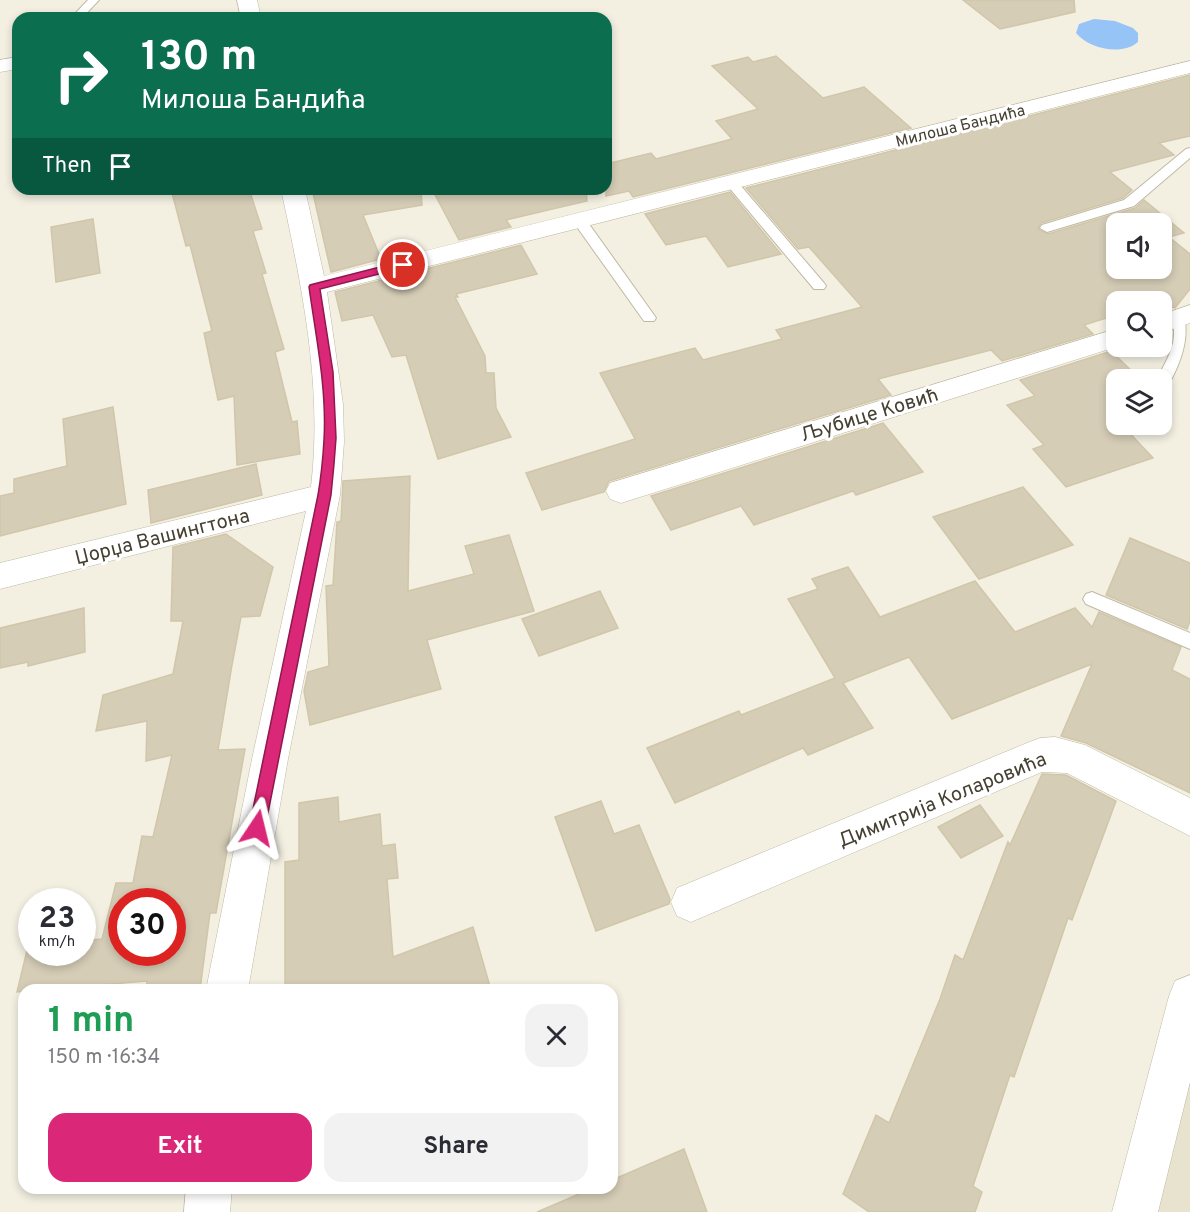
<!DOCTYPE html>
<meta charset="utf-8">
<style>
body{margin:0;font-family:Overpass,sans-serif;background:#f2f2f3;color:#2b2b33;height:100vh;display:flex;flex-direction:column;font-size:22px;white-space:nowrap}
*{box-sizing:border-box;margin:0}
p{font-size:20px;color:#7c7c81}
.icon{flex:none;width:33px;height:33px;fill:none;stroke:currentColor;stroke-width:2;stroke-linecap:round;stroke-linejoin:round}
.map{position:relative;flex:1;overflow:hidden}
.sheet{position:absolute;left:18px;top:984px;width:600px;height:210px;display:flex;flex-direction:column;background:#fff;border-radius:18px;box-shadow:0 3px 9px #0003}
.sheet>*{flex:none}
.top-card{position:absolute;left:12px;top:12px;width:600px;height:183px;border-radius:18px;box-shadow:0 3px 9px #0003;background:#0b6e4f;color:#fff;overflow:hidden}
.tools{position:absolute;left:1106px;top:213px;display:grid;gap:12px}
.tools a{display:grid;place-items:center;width:66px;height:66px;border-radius:12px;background:#fff;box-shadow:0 3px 9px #0003;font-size:30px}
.speed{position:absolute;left:18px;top:888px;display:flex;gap:12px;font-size:30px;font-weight:700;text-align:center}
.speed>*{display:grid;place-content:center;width:78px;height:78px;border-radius:50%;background:#fff;box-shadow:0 3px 9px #0003;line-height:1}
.speed small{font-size:15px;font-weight:400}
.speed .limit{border:9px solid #d22;background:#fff;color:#111}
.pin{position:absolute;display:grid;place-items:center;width:51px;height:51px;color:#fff;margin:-26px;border:3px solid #fff;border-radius:50%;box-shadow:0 2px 6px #0007}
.me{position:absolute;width:66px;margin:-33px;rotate:10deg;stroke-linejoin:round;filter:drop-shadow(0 0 4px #0008)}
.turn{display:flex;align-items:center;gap:21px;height:126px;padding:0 30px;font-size:27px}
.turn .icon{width:78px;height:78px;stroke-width:2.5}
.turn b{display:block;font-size:42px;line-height:51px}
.then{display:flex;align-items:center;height:57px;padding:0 30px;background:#0003;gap:12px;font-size:22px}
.round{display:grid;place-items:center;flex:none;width:63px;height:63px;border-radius:18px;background:#f2f2f3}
.overview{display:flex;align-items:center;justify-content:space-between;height:102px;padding:0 30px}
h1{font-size:36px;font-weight:700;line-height:45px;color:#1e9e55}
.button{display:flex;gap:12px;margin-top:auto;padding:12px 30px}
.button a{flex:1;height:69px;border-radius:18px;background:#db2777;color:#fff;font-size:24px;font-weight:700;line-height:69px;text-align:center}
.button a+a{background:#f2f2f3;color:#2b2b33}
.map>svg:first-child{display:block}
.residential{fill:#e7e3cf}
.water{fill:#97c4f6}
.building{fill:#d5cdb6;stroke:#d1c6a9;stroke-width:1.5;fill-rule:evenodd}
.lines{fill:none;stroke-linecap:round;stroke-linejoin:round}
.service-casing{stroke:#bfb9a4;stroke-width:2}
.minor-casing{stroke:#bfb9a4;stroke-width:1}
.service{fill:#fff;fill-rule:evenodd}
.minor{fill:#fff;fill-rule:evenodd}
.route{fill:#db2777;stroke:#8e194d;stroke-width:1.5}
.labels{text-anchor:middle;stroke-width:6;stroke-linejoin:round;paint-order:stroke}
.far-street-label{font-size:16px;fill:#454032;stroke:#fff}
.street-label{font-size:20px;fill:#454032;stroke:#fff}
</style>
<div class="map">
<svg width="1190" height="1212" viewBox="0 0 1190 1212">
<rect width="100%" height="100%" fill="#f3f0e2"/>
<path class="residential" d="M1190,1032v180h-46z"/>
<path class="water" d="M1094,19l21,2 18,7 5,5v9c-16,14 -49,7 -62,-9l3,-9z"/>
<g class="building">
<path d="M963,0h111l1,12 -75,17z"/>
<path d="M776,56l47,42 41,-11 47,41 -278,69 -4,-6 -23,5v-32l45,-11 5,6 76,-20 -16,-18 42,-12 -46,-43 36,-9 5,5z"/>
<path d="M1190,75v61l-31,7 15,12 -64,17 22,18 -9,8 -82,25 -3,6 10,5 87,-26 9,-8 40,33 -15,4 21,17v35l-15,19 -14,-4v-2h-45v13l-32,10 9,9 -91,27 -11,-11 -113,29 13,16 -282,86 -5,11 -62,18 -16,-37 109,-34 -35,-66 95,-25 8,12 79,-21 -6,-9 86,-23 -53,-60 -11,2 -52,-61zM1116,224h45v44h-45z"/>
<path d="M171,189h78l13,40 -9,2 13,42 -4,1 22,75 -9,3 17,70 5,-1 3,33 -63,11 -3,-69 -16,4 -14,-67 8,-2 -22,-86 -4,1z"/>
<path d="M312,189h109l1,16 -59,10 18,44 -50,13z"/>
<path d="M432,189h154l1,12 -81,19 5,7 -52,13z"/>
<path d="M730,192l51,62 -53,13 -22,-31 -40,9 -21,-31z"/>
<path d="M93,219l7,54 -44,9 -5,-55z"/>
<path d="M521,245l16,29 -81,20 2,3h-3l30,59 1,17h8l2,35 15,29 -73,22 -32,-104 -14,2 -19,-42 -31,6 -7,-29z"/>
<path d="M1111,351l30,29h-25v44h5l32,34 -87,29 -33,-38 11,-4 -37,-40 28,-9 -15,-16z"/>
<path d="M113,407l13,97 -126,32v-40l14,-3v-14l53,-13 -4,-47z"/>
<path d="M883,423l40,49 -67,23 -3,-4 -99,34 -13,-19 -70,24 -20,-34z"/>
<path d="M256,464l6,31 -111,28 -3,-33z"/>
<path d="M410,476l-2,115 66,-17 -9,-28 44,-11 25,76 -107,29 14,49 -131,36 -6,-34 4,-19 21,-6 -3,-80 7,-1 4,-63 4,-1 2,-40z"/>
<path d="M1023,487l50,58 -94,34 -46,-62z"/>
<path d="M226,534l47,33 -13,49 -19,1 -9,48 -14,85 27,-1 -29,164h-6l-10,77h-54l1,-9 -130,11 11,-46 4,-1v7h50v-11l20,-2 14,-56h17l9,-47 11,1 19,-82 -26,6 1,-40 -51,10 7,-36 70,-21 10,-53h-12l2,-74zM122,902h50v50h-50z"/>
<path d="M1130,538l60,25v58l-3,8 -81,-34z"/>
<path d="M848,567l32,50 95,-36 40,51 60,-24 17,19 7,-15 82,35 -9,23 18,9v114l-104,-50 -25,-7 31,-72 -140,55 -43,-62 -66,26 30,45 -65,27 -5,-7 -128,55 -28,-55 92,-37 2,4 94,-37 -47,-79 30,-10 -6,-10z"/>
<path d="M600,591l18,37 -79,28 -17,-37z"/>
<path d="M84,608l1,44 -57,14v-4l-28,6v-40z"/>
<path d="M1042,774l24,1 50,26 -44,119 -4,-2 -54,159 -4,-2 -37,111 9,6 -7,20h-106l-26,-18 33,-79 13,8 51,-124 15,-44 8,5 45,-118 2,3z"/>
<path d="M338,797l1,25 41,-8 2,32 13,-2 3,34 -11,1 6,78 80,-30 18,63h-206v-128l14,-2v-57z"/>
<path d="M601,801l13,33 25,-9 31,74 -1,5 -73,27 -41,-114z"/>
<path d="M980,805l23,31 -42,22 -23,-31z"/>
<path d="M684,1149l23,63h-170l56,-24h19v-8z"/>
</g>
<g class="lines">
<g class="service-casing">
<g id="service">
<path d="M88,0h11l-17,18h-11z"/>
<path d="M1190,148v10l-56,48 -87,26 -7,-4 2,-3 82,-25 62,-51z"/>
<path d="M731,178l4,1 89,104 2,3 -2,3h-10l-87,-104 -2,-3 2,-3z"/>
<path d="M579,216l5,1 70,98 2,3 -2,3h-10l-72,-101z"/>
<path d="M1179,314l5,2c6,25 -5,51 -18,73l-5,1v-10h-5c11,-20 23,-38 16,-61z"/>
<path d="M1092,592l98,41v16l-104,-45 -3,-5 3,-5z"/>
</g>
</g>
<g class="minor-casing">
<g id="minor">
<path d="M237,0h20l4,18h-20z"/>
<path d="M18,57v12l-18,3v-12z"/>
<path d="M1190,61v12l-863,219 16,112 1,38 -4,53 -52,264 -40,231h-42l46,-231 54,-248 -306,78v-26l311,-76c12,-101 -9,-200 -30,-298h24l19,87z"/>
<path d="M1190,305v18l-29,10v-18z"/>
<path d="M1116,329v17h3l-498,157 -11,-4 -4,-8 4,-8z"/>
<path d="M1055,737l30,8 105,53v38l-123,-63 -25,-1 -351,150 -14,-6 -6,-14 6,-14 350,-145 13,-5z"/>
<path d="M1190,975v107l-32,130h-46l57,-216 6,-15z"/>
<path d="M186,1188h46l-2,24h-46z"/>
</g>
</g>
<use href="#service" class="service"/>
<use href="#minor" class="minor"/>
</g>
<path class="route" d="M403,261l5,4 -2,2 -86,22 13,83 3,66 -2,26 -3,31 -66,333 -2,6 -6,2 -6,-2 -2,-6 69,-333c3,-18 5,-37 6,-55 3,-51 -8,-103 -15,-153l1,-2z"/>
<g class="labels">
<g class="far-street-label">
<text transform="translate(960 125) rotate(-14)" y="6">Милоша Бандића</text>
</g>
<g class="street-label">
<text transform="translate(869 414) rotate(-17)" y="7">Љубице Ковић</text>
<text transform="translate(162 536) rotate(-14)" y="7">Џорџа Вашингтона</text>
<text transform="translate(942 799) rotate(-22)" y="7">Димитрија Коларовића</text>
</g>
</g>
</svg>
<div class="tools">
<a><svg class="icon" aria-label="sound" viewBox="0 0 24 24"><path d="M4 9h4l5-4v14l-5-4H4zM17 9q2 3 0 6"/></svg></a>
<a><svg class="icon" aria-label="search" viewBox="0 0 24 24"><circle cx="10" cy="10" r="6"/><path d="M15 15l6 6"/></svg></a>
<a><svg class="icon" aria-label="layers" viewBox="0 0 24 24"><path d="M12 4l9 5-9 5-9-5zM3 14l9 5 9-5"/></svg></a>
</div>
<div class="speed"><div>23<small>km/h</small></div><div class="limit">30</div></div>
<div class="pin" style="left:403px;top:265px;background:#d93025"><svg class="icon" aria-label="arrive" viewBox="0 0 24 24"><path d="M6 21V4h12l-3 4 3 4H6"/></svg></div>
<svg class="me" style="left:257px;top:828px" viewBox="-20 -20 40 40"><path d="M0-17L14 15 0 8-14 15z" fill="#db2777" stroke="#fff" stroke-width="4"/></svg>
<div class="top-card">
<div class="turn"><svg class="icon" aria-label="right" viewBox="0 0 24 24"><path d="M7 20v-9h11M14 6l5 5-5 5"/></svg><div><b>130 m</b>Милоша Бандића</div></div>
<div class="then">Then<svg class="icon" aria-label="arrive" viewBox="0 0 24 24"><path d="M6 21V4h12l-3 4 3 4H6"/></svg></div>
</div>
<section class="sheet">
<div class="overview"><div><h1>1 min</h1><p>150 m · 16:34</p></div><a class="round"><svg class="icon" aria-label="close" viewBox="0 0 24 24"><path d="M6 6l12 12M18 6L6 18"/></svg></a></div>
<div class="button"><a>Exit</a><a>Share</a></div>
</section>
</div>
